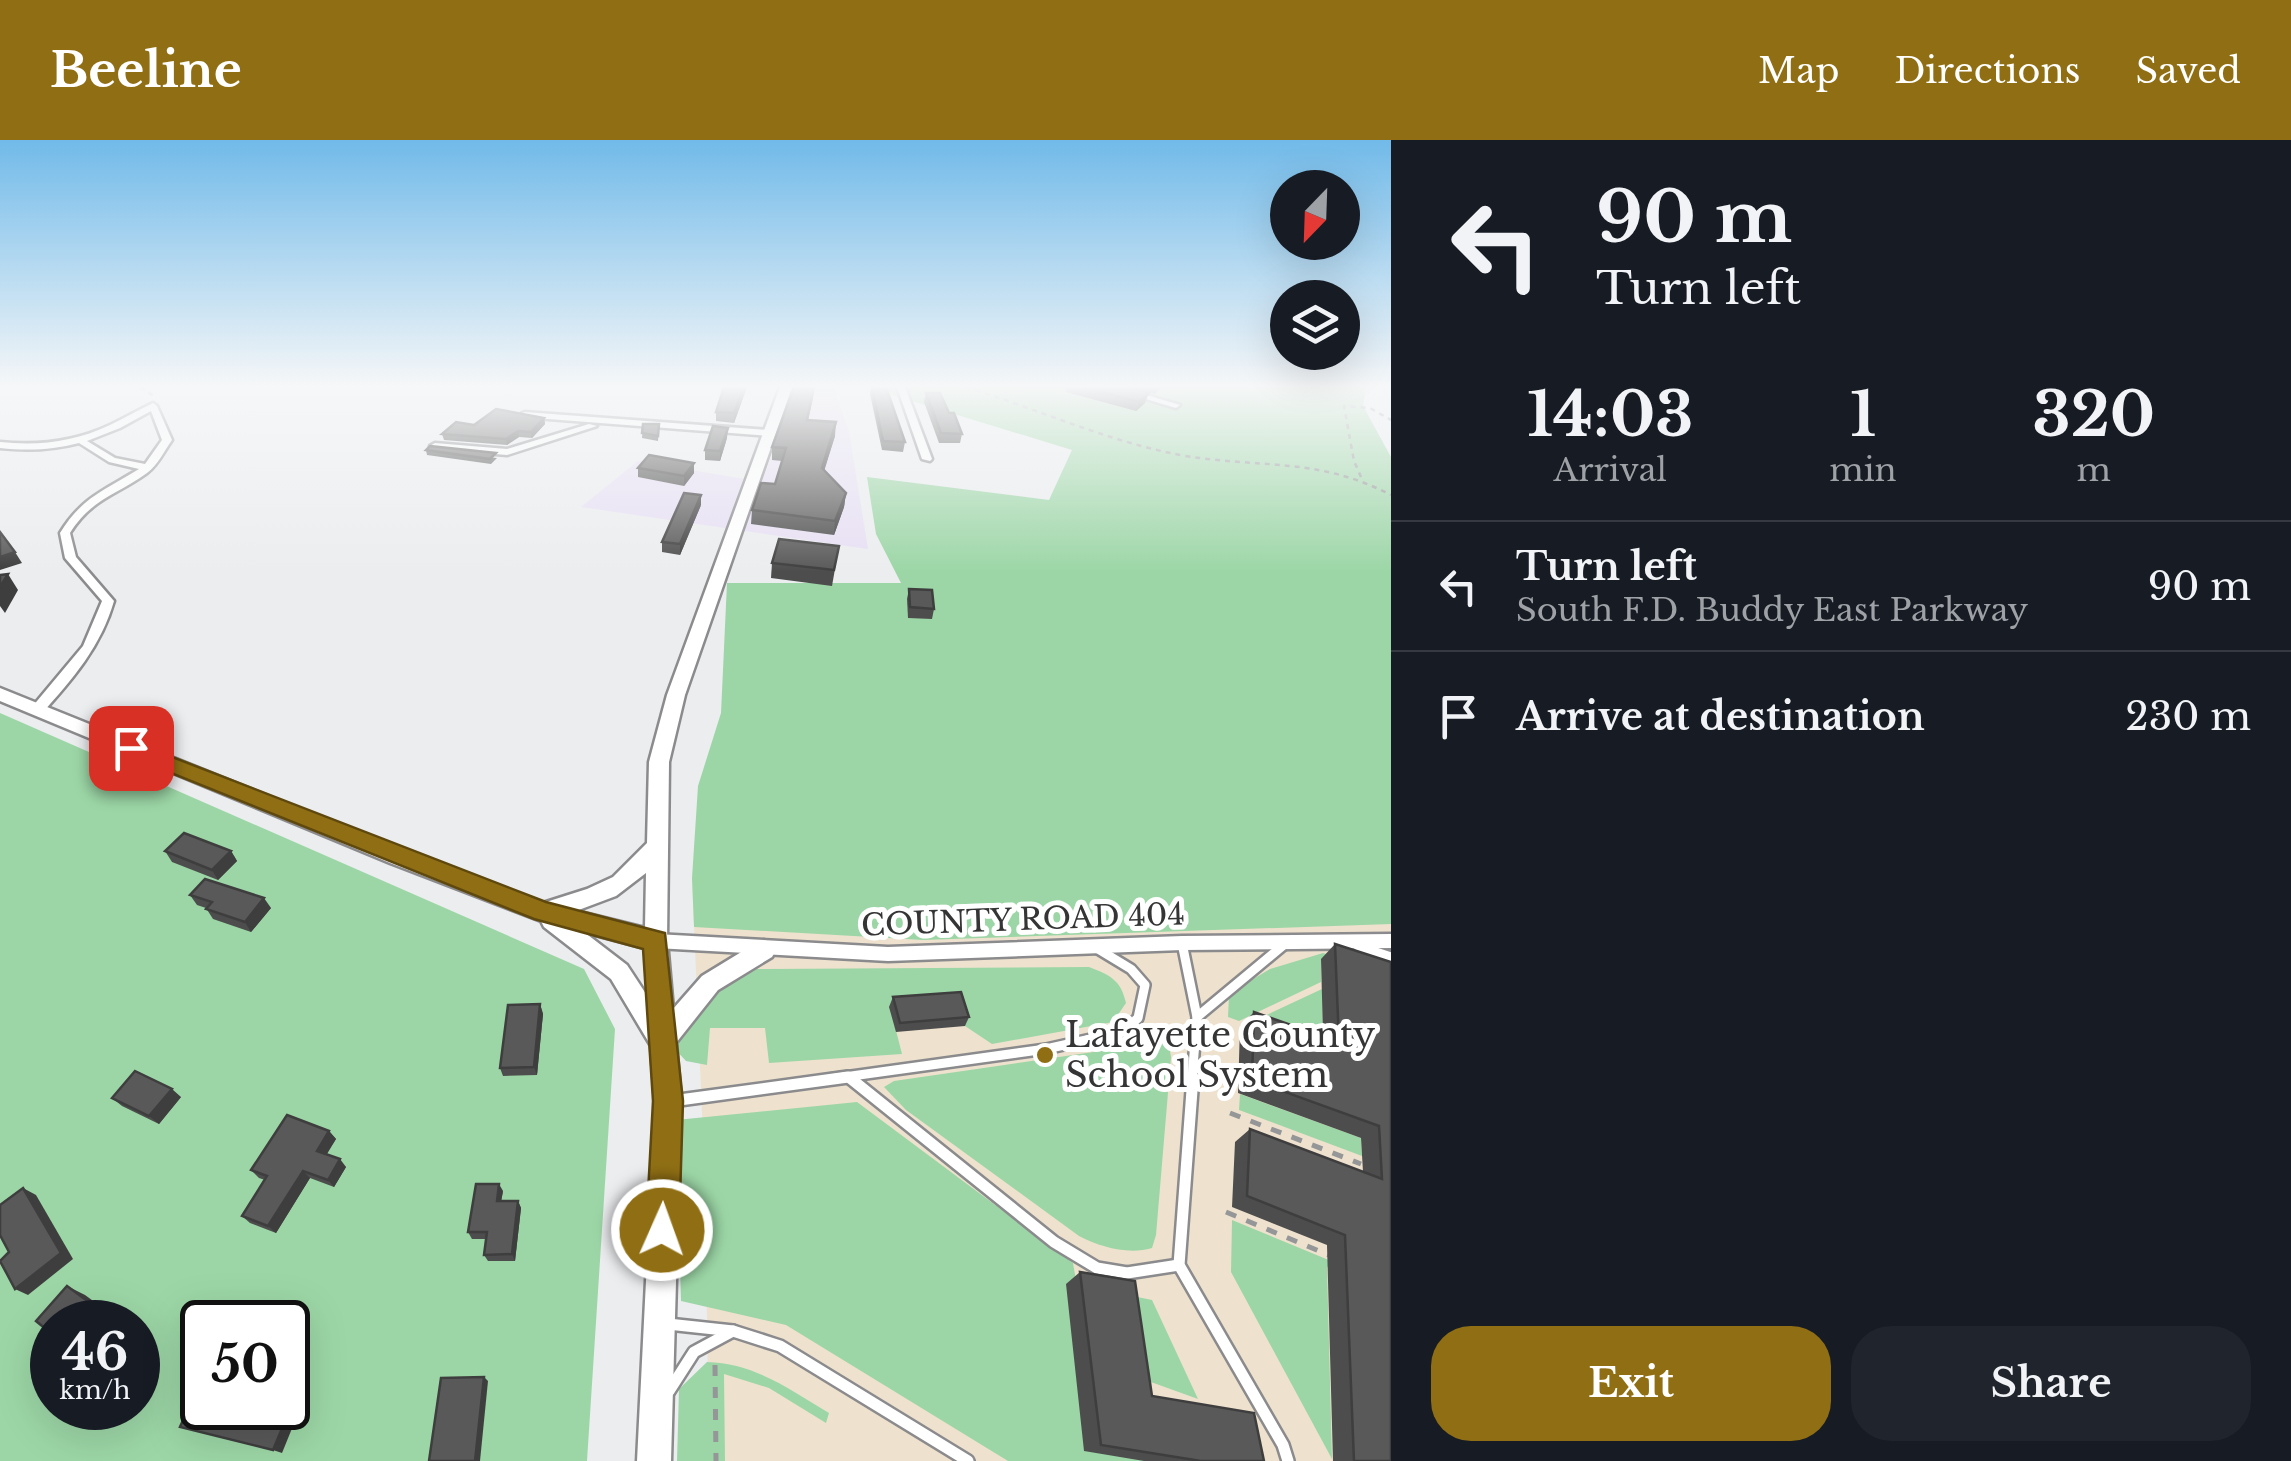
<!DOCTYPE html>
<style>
body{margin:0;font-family:"Libre Baskerville",serif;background:#20242c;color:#f1f3f6;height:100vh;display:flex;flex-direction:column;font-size:38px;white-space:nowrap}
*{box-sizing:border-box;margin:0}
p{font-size:32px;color:#9ea1a6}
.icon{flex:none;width:55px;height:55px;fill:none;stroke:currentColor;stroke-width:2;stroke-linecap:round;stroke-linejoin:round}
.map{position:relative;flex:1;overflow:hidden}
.side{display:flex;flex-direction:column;background:#171b24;width:900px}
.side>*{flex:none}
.banner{background:#171b24;color:#f1f3f6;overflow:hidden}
.needle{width:65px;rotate:203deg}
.fabs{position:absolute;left:1270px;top:30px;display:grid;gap:20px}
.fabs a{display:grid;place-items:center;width:90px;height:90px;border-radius:50%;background:#171b24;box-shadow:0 10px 40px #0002;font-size:50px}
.speed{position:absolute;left:30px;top:1160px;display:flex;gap:20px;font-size:50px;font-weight:700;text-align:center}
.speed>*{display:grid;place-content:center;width:130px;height:130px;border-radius:50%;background:#171b24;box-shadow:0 10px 40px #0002;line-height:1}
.speed small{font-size:25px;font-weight:400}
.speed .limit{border:5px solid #111;border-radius:15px;background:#fff;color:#111}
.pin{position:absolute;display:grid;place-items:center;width:85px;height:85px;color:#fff;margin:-42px;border-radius:20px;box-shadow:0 5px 15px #0006}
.me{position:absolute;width:110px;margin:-55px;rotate:2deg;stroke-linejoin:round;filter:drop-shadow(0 0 8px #0008)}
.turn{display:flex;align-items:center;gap:35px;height:210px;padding:0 40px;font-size:45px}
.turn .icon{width:130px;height:130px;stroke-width:2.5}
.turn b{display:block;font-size:70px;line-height:85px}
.eta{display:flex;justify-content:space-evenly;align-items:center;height:170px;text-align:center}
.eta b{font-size:60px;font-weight:700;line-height:70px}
.button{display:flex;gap:20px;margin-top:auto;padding:20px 40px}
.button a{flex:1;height:115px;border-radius:40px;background:#906f14;color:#fff;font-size:40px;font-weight:700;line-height:115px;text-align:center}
.button a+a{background:#20242c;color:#f1f3f6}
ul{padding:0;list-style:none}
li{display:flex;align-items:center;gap:30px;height:130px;padding:0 40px;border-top:2px solid #363941}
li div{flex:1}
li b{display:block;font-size:38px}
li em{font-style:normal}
header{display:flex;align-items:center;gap:60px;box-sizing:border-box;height:140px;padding:0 50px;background:#906f14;color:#fff}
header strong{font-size:48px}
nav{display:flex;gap:55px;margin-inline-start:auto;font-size:35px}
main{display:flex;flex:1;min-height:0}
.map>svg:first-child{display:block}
.commercial{fill:#e7dff4}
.education{fill:#eee2ce}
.green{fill:#9cd6a6;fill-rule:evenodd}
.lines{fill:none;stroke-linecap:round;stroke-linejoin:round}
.lane-far1-casing{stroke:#8b8b8d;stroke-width:14}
.lane-casing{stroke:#8b8b8d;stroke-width:16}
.street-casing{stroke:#8b8b8d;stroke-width:5}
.secondary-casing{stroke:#8b8b8d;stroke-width:5}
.path-far1{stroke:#959697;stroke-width:2.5;stroke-dasharray:5 5;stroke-linecap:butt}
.path{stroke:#959697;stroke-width:5;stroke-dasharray:11 11;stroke-linecap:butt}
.lane-far1{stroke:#fff;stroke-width:9}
.lane{stroke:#fff;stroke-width:11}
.street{fill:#fff;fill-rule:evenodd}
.secondary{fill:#fff;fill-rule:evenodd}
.wall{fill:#4d4d4d}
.shaded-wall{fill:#3f3e3f}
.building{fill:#5a595a;stroke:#3f3e3f;stroke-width:2.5}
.route{fill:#906f14;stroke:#5e480d;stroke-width:2.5}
.poi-dot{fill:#906f14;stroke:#fff;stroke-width:4}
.labels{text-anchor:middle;stroke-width:10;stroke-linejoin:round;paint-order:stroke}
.street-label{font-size:30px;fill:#353535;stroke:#fff}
.near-poi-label{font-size:35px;fill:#353535;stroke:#fff;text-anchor:start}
</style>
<header>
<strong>Beeline</strong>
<nav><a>Map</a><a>Directions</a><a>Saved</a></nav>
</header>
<main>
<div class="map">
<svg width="1391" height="1321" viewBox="0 0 1391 1321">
<rect width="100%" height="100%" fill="#ecedef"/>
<path class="commercial" d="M797,247h36l16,45 19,117 -287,-42 57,-46 124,21z"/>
<path class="education" d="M1391,659v662h-682l-4,-278 -13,-305 528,-21z"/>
<g class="green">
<path d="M866,247h500l-3,19 28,51v467l-468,16 -229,-13 -2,-49 6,-92 23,-73 6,-130h174l-25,-49 -9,-57 182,23 23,-50z"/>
<path d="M0,573l584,256 31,60 -28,432h-587zM52,1182h86v86h-86zM202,1182h86v86h-86z"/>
<path d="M1323,813l68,22 -70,-16v23l-82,39 -11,-4 1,-21 4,-5 37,-22z"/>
<path d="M1089,827c21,8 32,13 37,36l-13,19 -121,22 -27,-18 -75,-19 12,47 -133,9 -4,-35h-55l-3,37 -21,-4 -13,-14c22,-31 41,-70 80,-78z"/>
<path d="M1322,849l1,59 -78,-23z"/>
<path d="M1162,902l7,3 2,12 -15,178 -4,13c-24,7 -52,-1 -73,-12l-173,-126 -22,-23 10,-6z"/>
<path d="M1240,954l121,44 1,18 -123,-46z"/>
<path d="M857,962l216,161 4,23 67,175h-136l-222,-136 -105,-24 -5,-181z"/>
<path d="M1232,1080l133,55 -38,-8 5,192 -101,-187z"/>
<path d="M1118,1153l34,7 46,99 -61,-22z"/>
<path d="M707,1222c47,1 84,28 122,51l-3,10 -57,-35 -45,-14 1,87h-48l2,-72z"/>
</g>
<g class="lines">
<g class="lane-far1-casing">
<g id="lane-far1">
<path d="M1182,803l15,74 -5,62"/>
<path d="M1358,806l33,11"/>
<path d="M1197,877l89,-74"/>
<path d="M830,939l216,-30 76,-17 16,-14 7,-33 -14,-16 -33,-20"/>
</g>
</g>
<g class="lane-casing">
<g id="lane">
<path d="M1193,937l-14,188 104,180 5,16"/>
<path d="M850,938l204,164 43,26 30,5 52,-8"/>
<path d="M672,961l176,-24"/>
<path d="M668,1184l65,7 47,15 188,115"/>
<path d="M669,1251l25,-39 39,-21"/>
</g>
</g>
<g class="street-casing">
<g id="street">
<path d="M897,247h8l27,72 -2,2 -8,-2z"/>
<path d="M1106,247h14l60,18 -4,3z"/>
<path d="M153,263l4,3 15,34c-8,11 -14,25 -25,33 -30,22 -55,25 -77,60l6,24 38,44c-13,45 -41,78 -72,112h-10l-2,-3 2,-3 51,-61 19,-45 -37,-43 -5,-25c22,-36 45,-43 79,-64l-30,-7 -30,-19c-27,7 -51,8 -79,5v-6c39,4 74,0 110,-17 15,-7 28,-15 43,-22zM151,271l11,29 -17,24 -30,-6 -28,-17 33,-13z"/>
<path d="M525,272l244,18 5,3 -5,3 -247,-19v-4z"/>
<path d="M589,284l8,2 -90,29 -72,-6 -5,-3 5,-3 72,6z"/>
<path d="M656,794l232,13 294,-11 209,-2v14l-209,2 -294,11 -232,-13 -6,-2 -3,-5 3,-5z"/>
</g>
</g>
<g class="secondary-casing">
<path id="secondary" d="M780,247h12l-107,308 -16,67 -2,179 6,68 29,-33 54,-33 8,-3 8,3 4,7 -4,7 -54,33 -42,53 5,58 -10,360h-34l18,-360 -4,-55 -40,-67 -67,-52 -3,-6 -151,-58 -390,-162v-13l404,163 139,52 44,-14 26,-12 34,-34 2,-81 18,-67zM646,733l-1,55 -69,-17 40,-15zM584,792l61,16 3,49 -21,-32z"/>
</g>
<g class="path-far1">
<path d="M140,247l14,9"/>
<path d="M966,247c71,22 141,54 214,68 79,14 136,1 211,40"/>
<path d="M1361,337l-7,-16 -10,-55 26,2 21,12"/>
</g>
<g class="path">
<path d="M1230,973l131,51"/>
<path d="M1226,1072l105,44"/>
<path d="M715,1225l1,96"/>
</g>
<use href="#lane-far1" class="lane-far1"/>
<use href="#lane" class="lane"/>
<use href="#street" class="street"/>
<use href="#secondary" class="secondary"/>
</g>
<g class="wall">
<path d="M747,247l-13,36 -18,-2v-9z"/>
<path d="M871,247h15l19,55 -2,10 -21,-2 -12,-56z"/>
<path d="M1067,247h65l13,16 -9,8 -70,-19z"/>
<path d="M1133,247h27l-5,7z"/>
<path d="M926,253l23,20 13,21 -2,9h-21l-15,-41z"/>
<path d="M813,258l-5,22 27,16 -11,34 22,23 -2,14 -10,28 -83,-11 1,-14 23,-26 7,-23 -10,-1v-13z"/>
<path d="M544,278l1,6 -13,14 -13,-1 -12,8 -63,-5 -2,-6 32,-9z"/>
<path d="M643,284h16l-1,17 -16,-3z"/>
<path d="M727,298l-7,23 -15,-1v-10z"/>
<path d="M426,310l71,8 -6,6 -64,-9z"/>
<path d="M638,328l56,5 -10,13 -46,-9z"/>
<path d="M701,365l-21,50 -18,-3v-10z"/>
<path d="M839,406l-7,40 -61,-8 1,-15z"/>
<path d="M909,449l25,20 -2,10 -24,-1 -1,-19z"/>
<path d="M165,711h66l6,10 -19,19 -46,-18z"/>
<path d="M190,755l81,13 -20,24 -38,-13 -7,-11 -9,-3z"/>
<path d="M1335,804l56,18v499h-58l-6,-216 -95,-38 3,-65 15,-13 113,43 -2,-34 -123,-45 2,-67 14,-14 69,24 -2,-77z"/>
<path d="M893,857l76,20 -4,9 -69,6 -7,-25z"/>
<path d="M540,864l3,10 -6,61 -34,1 -3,-8z"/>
<path d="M181,957l-22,27 -37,-18 -10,-8z"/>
<path d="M329,991l7,8 -10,15 20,13 -12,20 -24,-9 -34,55 -26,-10 -8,-7 23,-36 -6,-2 -8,-8z"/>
<path d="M503,1051l-2,10h17l3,7 -6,53h-27l-4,-6 2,-16h-14l-4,-7z"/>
<path d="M1080,1132l72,124 112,65h-120l-60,-10 -18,-167z"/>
</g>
<g class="shaded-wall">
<path d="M744,247h3l-13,36v-10z"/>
<path d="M1149,253l-4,10 -9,8 3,-9z"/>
<path d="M544,278l1,6 -13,14 -1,-6z"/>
<path d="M836,282l-1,14 -14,45 1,-13z"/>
<path d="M728,288l-1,10 -7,23v-10z"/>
<path d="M518,291l1,6 -12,8 -1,-6z"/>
<path d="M694,323v10l-10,13v-10z"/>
<path d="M846,353l-2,14 -10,28 1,-14z"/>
<path d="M701,355v10l-21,50v-11z"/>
<path d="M15,412l7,11 -22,7v-13z"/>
<path d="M8,434l10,16 -13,23 -5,-7v-19z"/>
<path d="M231,711l6,10 -19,19 -6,-10z"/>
<path d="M264,758l7,10 -20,24 -6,-10z"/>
<path d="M540,864l3,10 -6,61 -3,-8z"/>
<path d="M172,949l9,8 -22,27 -10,-8z"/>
<path d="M329,991l7,8 -12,20 -7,-8z"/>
<path d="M340,1019l6,8 -12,20 -6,-7z"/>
<path d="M303,1031l7,7 -34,55 -8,-7z"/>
<path d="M499,1044l4,7 -3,17 -3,-7z"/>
<path d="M23,1048l13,7 37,64 -45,36 -13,-6z"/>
<path d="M518,1061l3,7 -6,53 -3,-7z"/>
<path d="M67,1146l18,9 37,27h-6z"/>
<path d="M138,1194l10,7 -10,13z"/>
<path d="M484,1237l4,4 -8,80h-5z"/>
<path d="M296,1255l8,4 -22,54 -9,-3z"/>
</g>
<g class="building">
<path d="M724,247h20l-10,26 -18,-1z"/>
<path d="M794,247h20l-7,33 29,2 -14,46 24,25 -11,28 -83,-11 9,-27 14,1 11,-36 -14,-1z"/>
<path d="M872,247h14l19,55 -22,-1z"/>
<path d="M1084,247h48l17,6 -10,9z"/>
<path d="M926,253h14l9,20h5l8,21 -21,-1z"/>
<path d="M496,269l48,9 -13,14 -13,-1 -12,8 -64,-5 14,-12 18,3z"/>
<path d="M643,284h16l-1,12 -16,-3z"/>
<path d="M713,286l15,2 -8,23 -15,-1z"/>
<path d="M430,306l66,7 -6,6 -64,-9z"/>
<path d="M649,315l45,8 -10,13 -46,-8z"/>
<path d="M684,353l17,2 -21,49 -18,-2z"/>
<path d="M0,392l15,20 -15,5z"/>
<path d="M779,399l60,7 -5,24 -62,-7z"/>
<path d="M8,434l-8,13v-12z"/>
<path d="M909,449l23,1 2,19 -24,-2z"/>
<path d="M184,693l47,18 -19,19 -47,-19z"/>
<path d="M205,739l59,19 -19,24 -39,-13 6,-7 -22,-7z"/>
<path d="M1335,804l56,18v499h-37l-9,-226 -98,-39 3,-67 132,50 -3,-53 -127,-46 2,-68 85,30z"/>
<path d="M961,852l8,25 -69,6 -7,-26z"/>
<path d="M540,864l-6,63 -34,1 8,-63z"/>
<path d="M135,931l37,18 -23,27 -37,-18z"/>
<path d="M287,975l42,16 -12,20 23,8 -12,21 -25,-9 -35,55 -26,-10 25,-40 -16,-6z"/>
<path d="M476,1044h23l-2,17h21l-6,53 -28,1 3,-23h-19z"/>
<path d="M23,1048l38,65 -46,36 -15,-28 9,-9 -9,-17v-30z"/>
<path d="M1080,1132l55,9 17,115 102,17 10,48h-63l-100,-16z"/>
<path d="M67,1146l49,36h-64v12l-16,-13z"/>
<path d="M484,1237l-9,84h-46l12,-83z"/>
<path d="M202,1239v29h86v-15l8,2 -23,55 -93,-23z"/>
</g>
<linearGradient id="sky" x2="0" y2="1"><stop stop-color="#71bae9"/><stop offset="0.57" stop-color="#f6f7f8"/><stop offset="1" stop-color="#f6f7f8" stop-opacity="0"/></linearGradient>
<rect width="1391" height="432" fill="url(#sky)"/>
<path class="route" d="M131,601l415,161 119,31 18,168 -4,129 -5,12 -12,5 -11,-5 -5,-12 7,-129 -10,-152 -109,-30 -410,-165 -4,-6z"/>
<circle class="poi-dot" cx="1045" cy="915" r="10"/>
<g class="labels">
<g class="street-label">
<text transform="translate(1023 780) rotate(-2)" y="10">COUNTY ROAD 404</text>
</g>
<g class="near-poi-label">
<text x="1065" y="907">Lafayette County<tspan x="1065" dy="40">School System</tspan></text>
</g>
</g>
</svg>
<div class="fabs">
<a><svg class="needle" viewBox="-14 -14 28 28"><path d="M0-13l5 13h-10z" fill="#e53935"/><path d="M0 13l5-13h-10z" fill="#9ea1a6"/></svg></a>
<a><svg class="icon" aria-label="layers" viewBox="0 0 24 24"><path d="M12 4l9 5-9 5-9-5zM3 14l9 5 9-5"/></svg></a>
</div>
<div class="speed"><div>46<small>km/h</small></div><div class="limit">50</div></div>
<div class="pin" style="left:131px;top:608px;background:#d93025"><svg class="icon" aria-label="arrive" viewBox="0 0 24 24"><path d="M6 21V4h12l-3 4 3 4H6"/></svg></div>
<svg class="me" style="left:662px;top:1090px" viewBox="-20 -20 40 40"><circle r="17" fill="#906f14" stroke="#fff" stroke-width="3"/><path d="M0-11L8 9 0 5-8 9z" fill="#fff"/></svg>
</div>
<section class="side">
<div class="banner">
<div class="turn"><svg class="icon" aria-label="left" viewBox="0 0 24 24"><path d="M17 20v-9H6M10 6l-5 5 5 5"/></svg><div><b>90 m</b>Turn left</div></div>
</div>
<div class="eta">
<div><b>14:03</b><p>Arrival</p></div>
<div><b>1</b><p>min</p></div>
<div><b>320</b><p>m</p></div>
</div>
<ul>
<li><svg class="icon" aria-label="left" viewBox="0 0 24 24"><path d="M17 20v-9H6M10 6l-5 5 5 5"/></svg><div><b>Turn left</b><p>South F.D. Buddy East Parkway</p></div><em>90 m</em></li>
<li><svg class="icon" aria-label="arrive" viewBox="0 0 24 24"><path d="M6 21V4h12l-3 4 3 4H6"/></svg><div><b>Arrive at destination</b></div><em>230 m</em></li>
</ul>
<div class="button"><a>Exit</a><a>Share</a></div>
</section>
</main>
